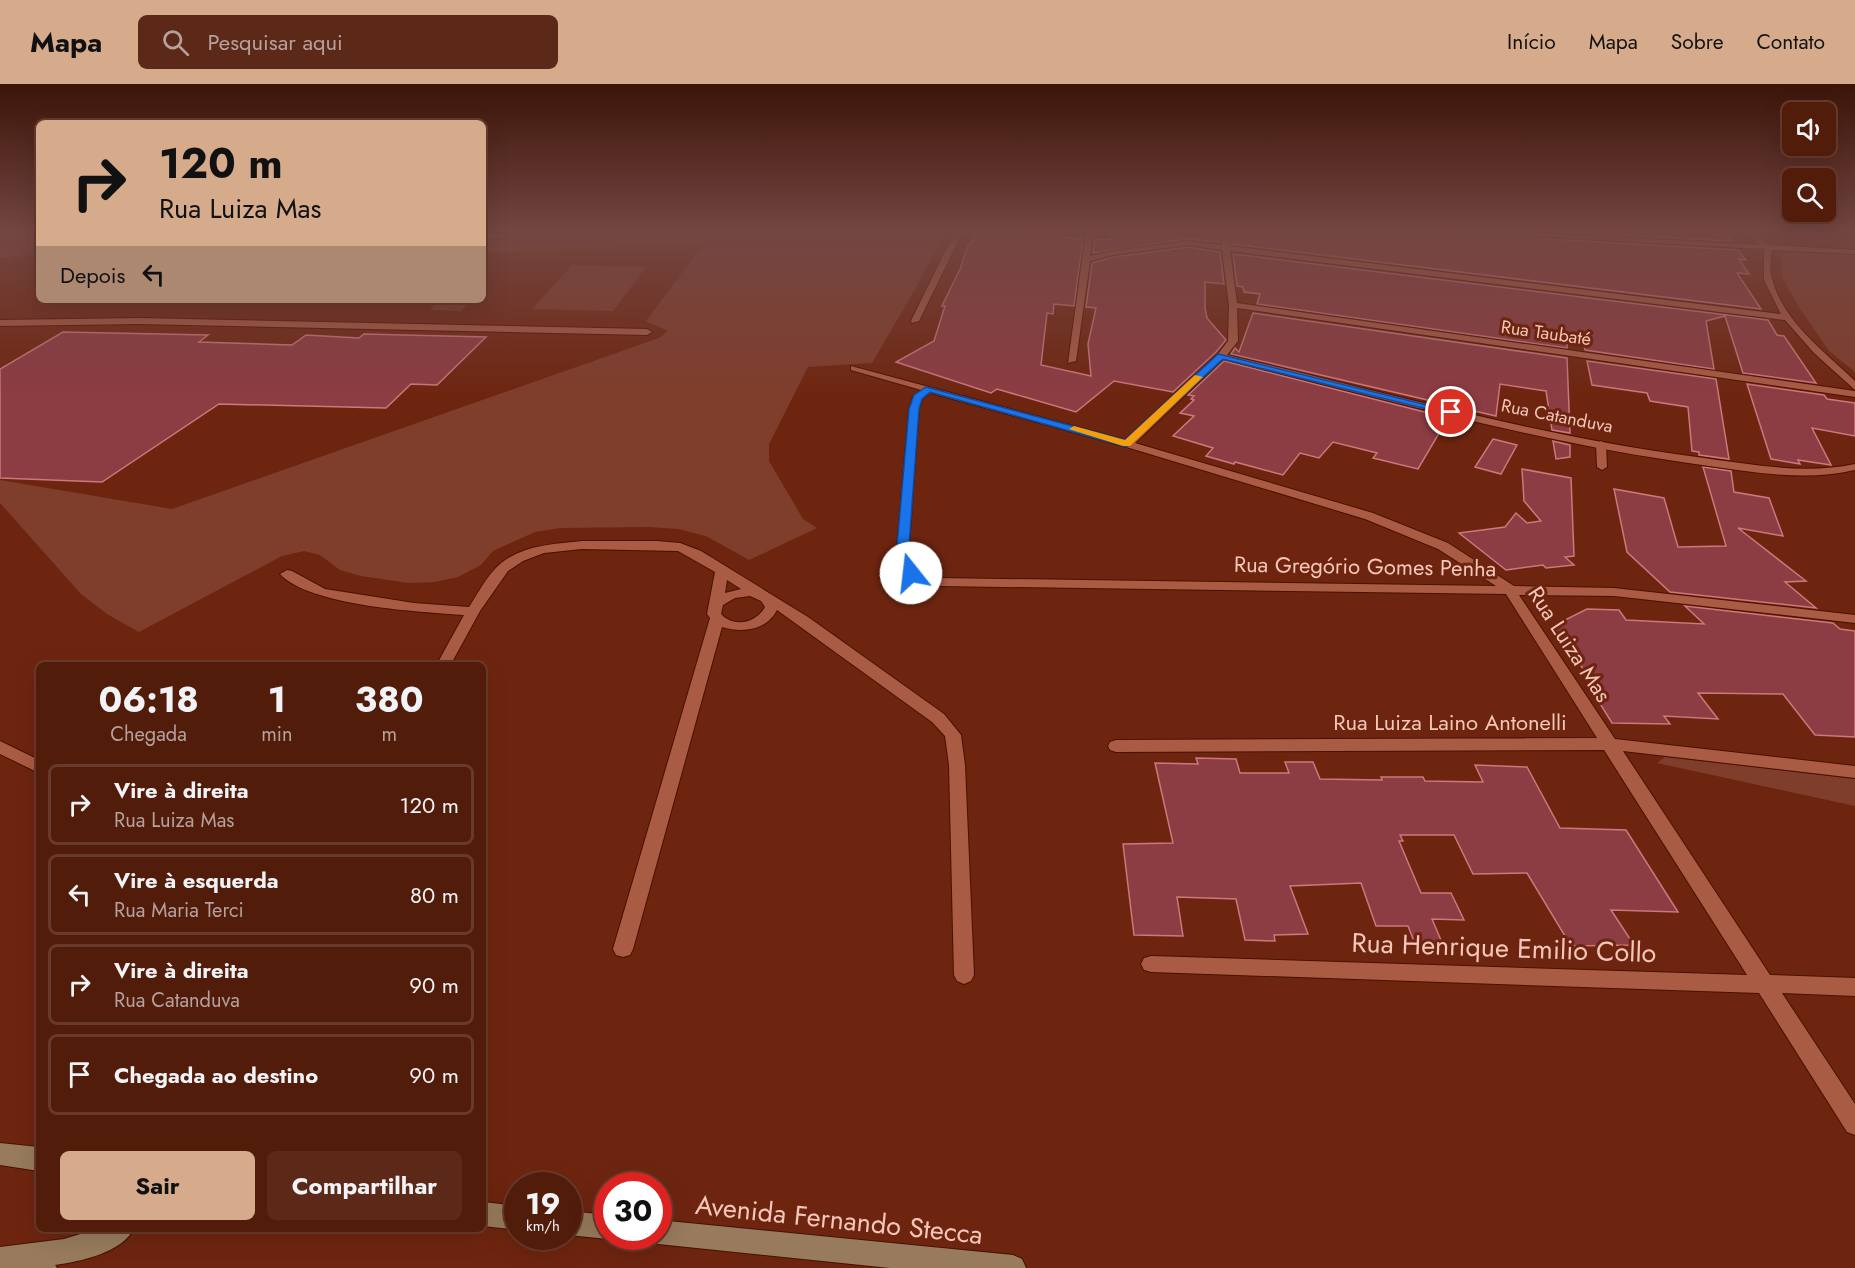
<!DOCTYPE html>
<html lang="pt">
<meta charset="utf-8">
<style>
body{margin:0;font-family:Jost,sans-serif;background:#5c2919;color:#f1f3f6;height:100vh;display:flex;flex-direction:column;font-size:22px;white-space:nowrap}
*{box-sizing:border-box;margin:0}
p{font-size:20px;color:#b5a19d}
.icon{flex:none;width:33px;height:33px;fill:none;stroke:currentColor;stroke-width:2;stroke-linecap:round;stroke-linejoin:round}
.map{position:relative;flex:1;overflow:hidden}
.side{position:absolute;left:36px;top:578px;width:450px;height:570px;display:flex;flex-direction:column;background:#521c0b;border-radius:9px;box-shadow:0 6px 24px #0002,0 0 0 2px #683a2c}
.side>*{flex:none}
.top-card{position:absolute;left:36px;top:36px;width:450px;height:183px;border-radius:9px;box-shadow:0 6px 24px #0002,0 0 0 2px #683a2c;background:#d6ab8b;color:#111;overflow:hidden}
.buttons{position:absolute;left:1782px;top:18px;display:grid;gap:12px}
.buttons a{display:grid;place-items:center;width:54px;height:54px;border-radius:9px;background:#521c0b;box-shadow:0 6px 24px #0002,0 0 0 2px #683a2c;font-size:30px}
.speed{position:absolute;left:504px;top:1088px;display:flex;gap:12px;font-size:30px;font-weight:700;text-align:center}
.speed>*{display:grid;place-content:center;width:78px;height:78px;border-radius:50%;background:#521c0b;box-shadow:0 6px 24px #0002,0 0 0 2px #683a2c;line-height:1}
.speed small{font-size:15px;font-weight:400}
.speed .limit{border:9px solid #d22;background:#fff;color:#111}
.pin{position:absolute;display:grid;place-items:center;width:51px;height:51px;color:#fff;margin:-26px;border:3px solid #fff;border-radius:50%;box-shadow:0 2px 6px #0007}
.me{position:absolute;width:66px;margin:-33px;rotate:344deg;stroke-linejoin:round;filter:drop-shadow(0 0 4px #0008)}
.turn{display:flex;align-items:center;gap:21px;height:126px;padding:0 24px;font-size:27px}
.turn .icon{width:78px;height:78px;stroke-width:2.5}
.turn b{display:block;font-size:42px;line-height:51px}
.then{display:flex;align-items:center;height:57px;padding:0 24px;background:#0003;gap:12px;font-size:22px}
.eta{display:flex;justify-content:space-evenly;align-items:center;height:102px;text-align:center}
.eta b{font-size:36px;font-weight:700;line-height:42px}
.primary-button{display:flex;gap:12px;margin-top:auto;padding:12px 24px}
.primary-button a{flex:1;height:69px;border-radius:9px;background:#d6ab8b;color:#111;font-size:24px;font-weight:700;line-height:69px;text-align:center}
.primary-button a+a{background:#5c2919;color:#f1f3f6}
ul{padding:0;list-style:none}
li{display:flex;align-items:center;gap:18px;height:81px;margin:0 12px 9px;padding:0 12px;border:3px solid #683a2c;border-radius:9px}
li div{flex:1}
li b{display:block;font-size:22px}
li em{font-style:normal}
header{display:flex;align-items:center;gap:36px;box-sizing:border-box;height:84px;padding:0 30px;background:#d6ab8b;color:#111}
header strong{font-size:28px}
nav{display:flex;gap:33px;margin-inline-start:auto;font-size:21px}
.search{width:420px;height:54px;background:#5c2919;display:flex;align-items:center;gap:15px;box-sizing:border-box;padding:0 21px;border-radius:9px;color:#b5a19d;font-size:22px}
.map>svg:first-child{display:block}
.green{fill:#7f3d2b}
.building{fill:#8c3c43;stroke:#ce777c;stroke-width:1.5}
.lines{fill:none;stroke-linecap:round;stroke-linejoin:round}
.service-casing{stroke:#481102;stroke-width:2}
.minor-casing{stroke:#481102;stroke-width:2}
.secondary-casing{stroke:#481102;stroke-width:2}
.service{fill:#aa5b44;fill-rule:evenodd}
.minor{fill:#aa5b44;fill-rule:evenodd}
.secondary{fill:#987b5c;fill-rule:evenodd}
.route{fill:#1a73e8;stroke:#114b97;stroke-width:1.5}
.slow{fill:#f59e0b}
.labels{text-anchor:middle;stroke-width:6;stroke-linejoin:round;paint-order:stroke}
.far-street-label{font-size:18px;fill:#f4c7ba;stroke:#6e250f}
.street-label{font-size:22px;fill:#f4c7ba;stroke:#6e250f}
.near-street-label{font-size:27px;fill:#f4c7ba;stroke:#6e250f}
</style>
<header>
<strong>Mapa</strong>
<div class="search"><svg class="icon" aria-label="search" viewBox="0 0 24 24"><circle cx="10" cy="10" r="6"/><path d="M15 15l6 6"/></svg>Pesquisar aqui</div>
<nav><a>Início</a><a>Mapa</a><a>Sobre</a><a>Contato</a></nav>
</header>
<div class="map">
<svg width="1855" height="1184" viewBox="0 0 1855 1184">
<rect width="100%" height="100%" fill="#6e250f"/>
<g class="green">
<path d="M0,147h39v23l-39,4z"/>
<path d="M483,147h461l-23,48 -49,84 -64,4 -39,77v17l34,58 14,9 -68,32 -43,-24 -28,-7 -29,-2 -89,1 -25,4 -42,19 -12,14 -23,12 -23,5 -26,1 -48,-7 -21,-6 -20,-15 -16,-4 -22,5 -143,76 -32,-18 -26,-20 -81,-91v-23l172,29 487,-171 9,-7 -22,-10 58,-78 -221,10z"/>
<path d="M1792,168l63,3v117l-26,-21 -30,-44 -17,-30 -1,-22z"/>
<path d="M572,181l74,2 -33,44 -81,-2z"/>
<path d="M440,216h31l-10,11 -31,-1z"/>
<path d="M1665,673l190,22v27l-198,-43z"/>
</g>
<g class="building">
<path d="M981,147h80v6l22,2 -9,67 -20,-2 -1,10 -6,-1 -6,52 50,11 -3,-32 8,-36 -10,-1 6,-44 21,-6 75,-10 32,5 4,32 -19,-2v26l2,10 19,22 -10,12 -43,40 -59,-11 -38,31 -79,-23 -6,4 -95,-31 38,-21 11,-35h-3l18,-37 8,-24h2l5,-12h5z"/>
<path d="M1162,147h56l1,11 -31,-3 -95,14 2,-14 15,1v-7l53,2z"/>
<path d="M1230,147h163l53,5h19v-2l273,16 8,10 -7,-1 10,15 -12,-1 24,36 -529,-65z"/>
<path d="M1544,147h142l42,4 4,6z"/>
<path d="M1233,170l535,66 9,15 7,1 32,47 -73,-10 -18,-57 -19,5 8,48 -129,-19 -3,-12 -15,2v8l-310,-44 3,-10 -16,-2 -1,-5 -6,-1z"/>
<path d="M1253,229l314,45 3,75 -18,-3 -6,-39 -46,-7 -4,32 -265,-62 4,-6 4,4z"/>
<path d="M63,248l145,3 -9,7 93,3 14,-10 53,3 5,-4 122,3 -49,48 -26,-1 -25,24 -167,-4 -117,78 -102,-4v-109z"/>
<path d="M1224,277l177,45 47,12 -30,51 -45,-11 4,-5 -44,-11 -14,16 -19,-5 -17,22 -48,-13 -1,2 -28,-8 7,-8 -40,-12 21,-20 -14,-3 14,-13 -3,-1 3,-3 -6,-1z"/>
<path d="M1587,277l129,18 13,80 -30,-4v-3l-7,-1 -4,-44 -38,-6 -3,-8 -55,-8z"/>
<path d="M1747,300l77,11 3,4 28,4v33l-43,-8 19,37 -33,-5 2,4 -29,-5z"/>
<path d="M1493,355l24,6 -16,29 -26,-7z"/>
<path d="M1553,357l17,4v12l-14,2z"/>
<path d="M1703,383l28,4 3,21 35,6 14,38 -45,-8 68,53 -21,1 31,26 -146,-16 -43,-40 -13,-63 50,9 14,49 48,-1z"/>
<path d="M1522,385l49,9 3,78 -9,1 9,8 -28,3 -3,-3 -37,5 -47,-37 46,-6 11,-14 11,10 14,-2 -17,-20z"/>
<path d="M1685,522l148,17 7,6 15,2v106l-40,-2 -32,-41 -85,-1 20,26 -54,-3 6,8 -58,-1 -31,-50h5l-33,-47 34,-17 32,1 7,10 78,4z"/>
<path d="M1196,674l40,1 4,14h49l-4,-11h28l7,17 62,1 -1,-3h42l2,4 58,1 -8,-17 52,2 33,61 66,2 52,82 -67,-2 23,35 -63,1 -44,-73 -54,1 -19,-39h-54l3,6h-4l22,52h30l13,27 -32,-1 11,26 -28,-1 -7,-18h-32l-15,-43 -71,3 18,48 -34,1 1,6 -30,-1 -9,-41 -59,-2 6,39 -49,-1 -11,-91 50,-1 -18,-80 43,1z"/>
</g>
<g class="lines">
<g class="service-casing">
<g id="service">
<path d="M511,147h8l-18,8 -18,-2v-4l17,2z"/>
<path d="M1601,357l5,3 1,23 -5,3 -5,-3 -1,-23z"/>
</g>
</g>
<g class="minor-casing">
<g id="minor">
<path d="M955,147h8l-44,90 -7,2 -1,-2z"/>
<path d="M1086,147h8l-4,25 23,-5 75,-10 34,4 -2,-14h8l2,15 551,68 -17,-34v-31l-296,-16 -4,-2h42l254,14 -15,-14h8l16,14 86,5v4l-83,-4c-1,9 -3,19 0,28 10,43 53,74 83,103v9l-41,-37 -29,-33 -555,-69 7,52 618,88v6l-618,-89 1,33 -11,14c156,37 311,81 470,102 52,7 106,18 158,7v6c-50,12 -103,2 -153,-5 -162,-22 -321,-67 -479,-106l-88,84 238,70 75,30 66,43 100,2 241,27v8l-241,-27 -95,-1 96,144 240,27v12l-232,-27 147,224 85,3v18l-73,-3 73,111v31l-8,-3 -88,-139 -608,-21 -7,-2 -3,-6 3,-6 7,-2 596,19 -143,-225 -488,2 -6,-2 -2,-4 2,-4 6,-2 481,-2 -91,-144 -568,-8 -32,-10 -9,-30 12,-137 4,-12 8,-7 -70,-20v-4l274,74 93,-86 10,-13 1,-36 -7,-55 -34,-5 -75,10 -23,6 -14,100 -8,2zM931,309l192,53 242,73 73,30 58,37 -557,-8 -22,-7 -8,-25 10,-137 4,-11z"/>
<path d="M139,234l508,11 5,3 -5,3 -508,-11 -139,2v-6z"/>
<path d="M582,457h75l23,2 21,8 107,66 136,97 17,21 4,30 9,210 -3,6 -7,3 -7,-3 -3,-6 -5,-210 -4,-29 -13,-14 -155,-112c-11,21 -35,23 -55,17l-89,322 -3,6 -7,2 -7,-2 -3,-6 97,-331 -3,-4 8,-42 -37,-21 -96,-2 -38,4 -21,8 -15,10 -28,40 -29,53h-14l27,-49c-43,-3 -155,-9 -184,-41l7,-4 5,1 33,18 89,14 55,4c9,-14 19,-33 31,-43 23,-19 54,-20 82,-23zM727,496l14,9 -16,4zM750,512l11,5 4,6c-9,16 -31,21 -44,7l2,-9 12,-7z"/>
<path d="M0,657l39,19v13l-39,-19z"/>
</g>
</g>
<g class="secondary-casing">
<g id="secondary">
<path d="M0,1059l39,4v24l-39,-6z"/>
<path d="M483,1118l35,4v24l-35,-4z"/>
<path d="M568,1127l40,4v21h8l-8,3 -40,-4z"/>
<path d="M658,1136l355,35 9,4 4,9h-136l-232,-24 -9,-3 -2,-5h11z"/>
<path d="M100,1144h34c-10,24 -55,34 -79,37l2,3h-57v-21l64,-8z"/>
</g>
</g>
<use href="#service" class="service"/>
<use href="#minor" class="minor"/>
<use href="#secondary" class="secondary"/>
</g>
<linearGradient id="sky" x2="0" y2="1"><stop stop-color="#3c1408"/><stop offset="0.47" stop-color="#734642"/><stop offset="1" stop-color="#734642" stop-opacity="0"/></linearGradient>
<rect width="1855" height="313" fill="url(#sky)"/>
<path class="route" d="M1218,270l238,58 -5,3 -228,-56 -96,88 -197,-55 -8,7 -3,10 -10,137 8,27 -1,2h-9l-10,-29 12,-137 5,-14 12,-8 199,53z"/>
<path class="slow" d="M1195,291l8,2 -73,69h-7l-54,-17 5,-3 51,14z"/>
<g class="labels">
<g class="far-street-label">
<text transform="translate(1546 249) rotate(8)" y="6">Rua Taubaté</text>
<text transform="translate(1557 332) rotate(11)" y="6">Rua Catanduva</text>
</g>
<g class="street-label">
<text transform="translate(1365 482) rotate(1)" y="8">Rua Gregório Gomes Penha</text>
<text transform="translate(1570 560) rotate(57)" y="8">Rua Luiza Mas</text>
<text x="1450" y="646">Rua Luiza Laino Antonelli</text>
</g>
<g class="near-street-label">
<text transform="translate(1504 864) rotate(2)" y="9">Rua Henrique Emilio Collo</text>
<text transform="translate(839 1136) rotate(6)" y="9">Avenida Fernando Stecca</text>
</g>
</g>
</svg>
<div class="buttons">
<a><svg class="icon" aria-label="sound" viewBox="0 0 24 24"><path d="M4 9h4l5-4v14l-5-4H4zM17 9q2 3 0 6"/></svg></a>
<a><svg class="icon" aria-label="search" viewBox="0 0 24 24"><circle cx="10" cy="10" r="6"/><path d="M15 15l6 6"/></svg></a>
</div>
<div class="speed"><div>19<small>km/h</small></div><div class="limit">30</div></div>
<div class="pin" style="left:1451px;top:328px;background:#d93025"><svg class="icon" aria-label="arrive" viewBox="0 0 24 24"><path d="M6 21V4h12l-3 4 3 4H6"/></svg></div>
<svg class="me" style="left:911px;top:489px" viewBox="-20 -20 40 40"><circle r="19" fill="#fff"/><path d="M0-13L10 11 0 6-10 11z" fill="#1a73e8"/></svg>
<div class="top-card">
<div class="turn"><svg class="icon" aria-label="right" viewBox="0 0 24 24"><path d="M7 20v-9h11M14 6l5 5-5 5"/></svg><div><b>120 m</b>Rua Luiza Mas</div></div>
<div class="then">Depois<svg class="icon" aria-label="left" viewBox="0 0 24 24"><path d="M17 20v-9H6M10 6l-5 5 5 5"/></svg></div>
</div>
<section class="side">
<div class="eta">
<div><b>06:18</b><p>Chegada</p></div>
<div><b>1</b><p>min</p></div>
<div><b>380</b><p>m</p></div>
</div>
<ul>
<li><svg class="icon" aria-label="right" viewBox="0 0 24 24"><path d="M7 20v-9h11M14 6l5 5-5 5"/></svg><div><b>Vire à direita</b><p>Rua Luiza Mas</p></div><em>120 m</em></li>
<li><svg class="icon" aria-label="left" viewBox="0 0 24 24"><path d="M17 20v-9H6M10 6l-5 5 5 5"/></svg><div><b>Vire à esquerda</b><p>Rua Maria Terci</p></div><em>80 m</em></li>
<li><svg class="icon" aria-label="right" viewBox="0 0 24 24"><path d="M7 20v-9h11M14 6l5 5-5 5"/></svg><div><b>Vire à direita</b><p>Rua Catanduva</p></div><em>90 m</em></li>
<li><svg class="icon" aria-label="arrive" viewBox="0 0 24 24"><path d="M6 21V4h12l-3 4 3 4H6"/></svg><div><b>Chegada ao destino</b></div><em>90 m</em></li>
</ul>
<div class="primary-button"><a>Sair</a><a>Compartilhar</a></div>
</section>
</div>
